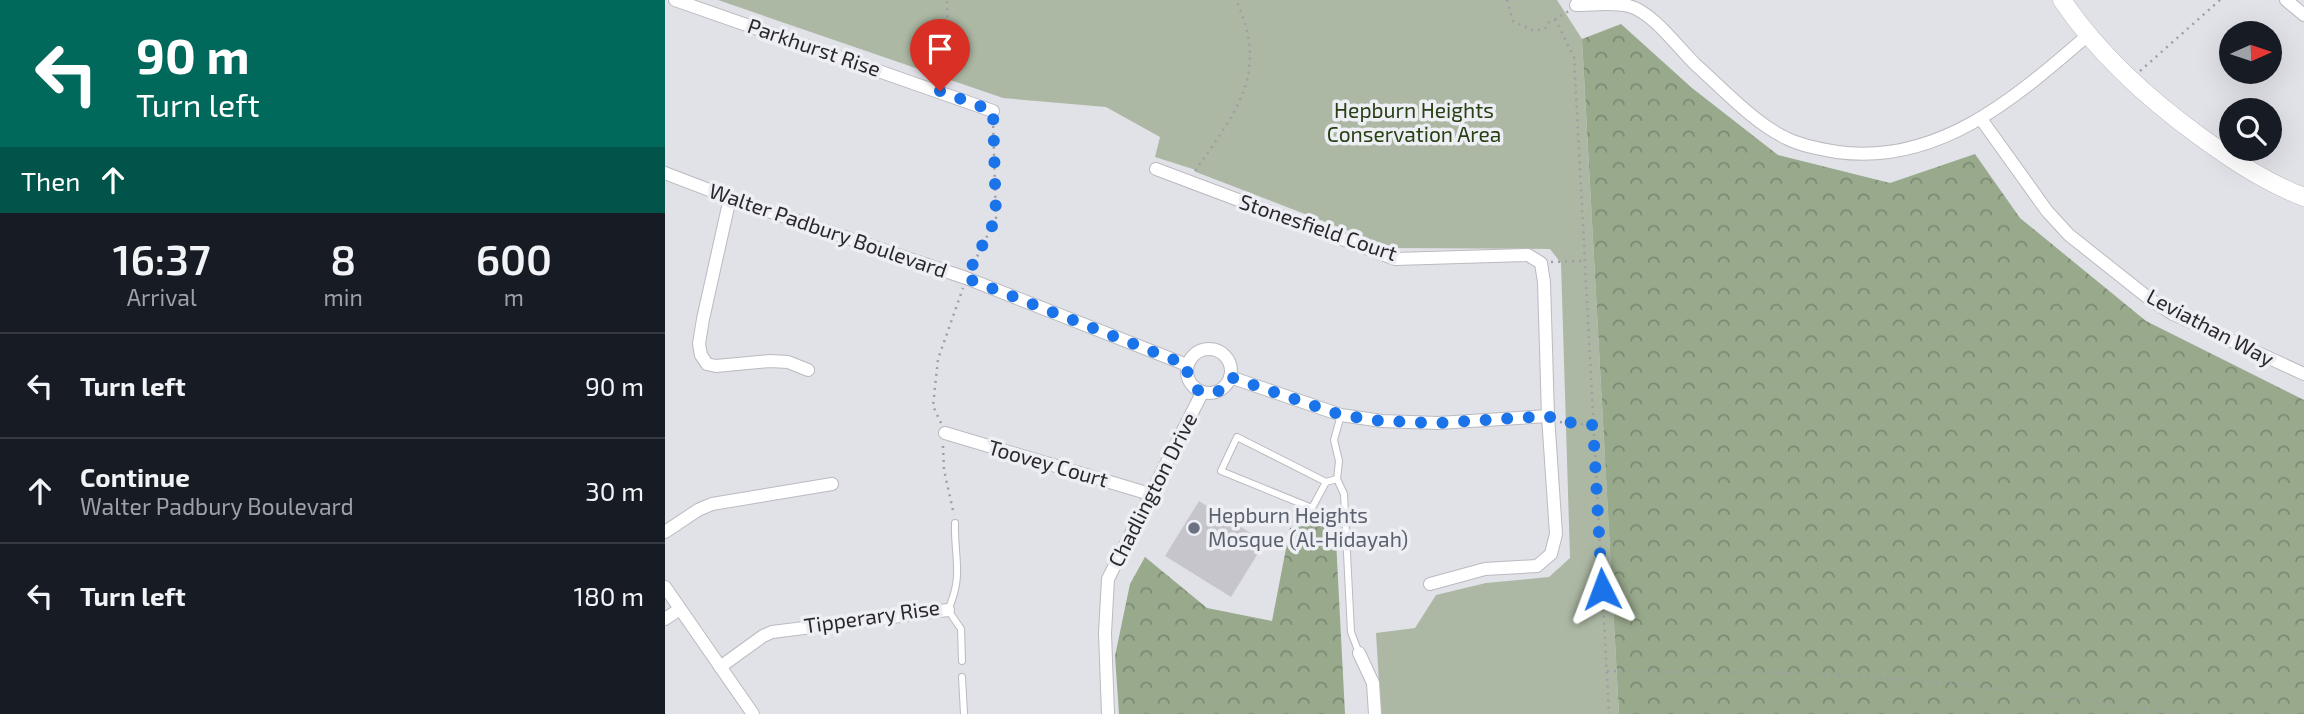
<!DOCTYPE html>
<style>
body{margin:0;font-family:"Exo 2",sans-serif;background:#242831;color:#f1f3f6;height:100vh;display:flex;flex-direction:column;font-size:26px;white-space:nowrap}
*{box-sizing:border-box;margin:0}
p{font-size:23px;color:#9ea1a6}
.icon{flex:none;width:38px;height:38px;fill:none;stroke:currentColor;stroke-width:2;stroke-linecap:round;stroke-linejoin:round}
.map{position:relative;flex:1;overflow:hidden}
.side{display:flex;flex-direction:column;background:#171b24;width:665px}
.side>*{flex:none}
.guide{background:#00695c;color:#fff;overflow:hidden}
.needle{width:46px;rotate:87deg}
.controls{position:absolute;left:1554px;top:21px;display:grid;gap:14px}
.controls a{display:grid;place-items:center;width:63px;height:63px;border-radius:50%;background:#171b24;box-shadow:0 7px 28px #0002;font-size:35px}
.pin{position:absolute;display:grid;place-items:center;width:60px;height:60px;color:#fff;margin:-72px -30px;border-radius:50% 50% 50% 0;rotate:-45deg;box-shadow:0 0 7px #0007}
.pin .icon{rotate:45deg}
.me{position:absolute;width:77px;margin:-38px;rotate:357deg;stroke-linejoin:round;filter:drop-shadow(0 0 5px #0008)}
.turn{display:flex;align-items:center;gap:24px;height:147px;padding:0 21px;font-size:32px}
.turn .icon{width:91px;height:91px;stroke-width:2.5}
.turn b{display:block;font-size:49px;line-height:60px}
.then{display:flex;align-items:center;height:66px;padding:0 21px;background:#0003;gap:14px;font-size:26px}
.eta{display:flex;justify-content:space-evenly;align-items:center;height:119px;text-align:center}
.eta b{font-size:42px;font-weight:600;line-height:49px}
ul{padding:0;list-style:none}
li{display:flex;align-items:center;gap:21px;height:105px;padding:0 21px;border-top:2px solid #363941}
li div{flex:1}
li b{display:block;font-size:26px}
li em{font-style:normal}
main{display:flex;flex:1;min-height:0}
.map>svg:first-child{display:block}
.green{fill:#acb8a4}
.forest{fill:url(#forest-crowns)}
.building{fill:#c6c5cc}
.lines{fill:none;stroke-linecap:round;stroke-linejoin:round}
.lane-casing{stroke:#babac0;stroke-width:8}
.street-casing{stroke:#babac0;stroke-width:14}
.secondary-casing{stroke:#babac0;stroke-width:19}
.path{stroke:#9e9ea4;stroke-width:2.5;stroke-dasharray:2 5;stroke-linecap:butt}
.lane{stroke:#fff;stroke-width:6}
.street{stroke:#fff;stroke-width:12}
.secondary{stroke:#fff;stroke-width:18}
.route{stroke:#1a73e8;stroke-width:12;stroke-dasharray:0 21.6}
.worship-dot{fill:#6b7280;stroke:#eeeef5;stroke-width:2.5}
.labels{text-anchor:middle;stroke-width:7;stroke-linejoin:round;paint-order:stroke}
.street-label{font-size:21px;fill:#29292c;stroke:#eeeef5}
.park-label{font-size:21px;fill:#284013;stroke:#eeeef5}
.worship-label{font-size:21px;fill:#5b616d;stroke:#eeeef5;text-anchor:start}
</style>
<main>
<section class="side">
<div class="guide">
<div class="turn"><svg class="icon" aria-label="left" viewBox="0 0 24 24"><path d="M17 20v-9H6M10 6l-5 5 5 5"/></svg><div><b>90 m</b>Turn left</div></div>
<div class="then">Then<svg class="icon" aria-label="ahead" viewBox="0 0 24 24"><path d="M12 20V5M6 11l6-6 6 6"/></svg></div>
</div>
<div class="eta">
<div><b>16:37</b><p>Arrival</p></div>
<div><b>8</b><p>min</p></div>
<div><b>600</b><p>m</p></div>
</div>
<ul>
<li><svg class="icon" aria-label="left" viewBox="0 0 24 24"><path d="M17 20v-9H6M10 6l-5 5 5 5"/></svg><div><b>Turn left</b></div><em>90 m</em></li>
<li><svg class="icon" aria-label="ahead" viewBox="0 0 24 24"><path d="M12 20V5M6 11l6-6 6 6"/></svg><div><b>Continue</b><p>Walter Padbury Boulevard</p></div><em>30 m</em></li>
<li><svg class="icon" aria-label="left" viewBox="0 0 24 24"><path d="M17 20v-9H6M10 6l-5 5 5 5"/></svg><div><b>Turn left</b></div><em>180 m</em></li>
</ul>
</section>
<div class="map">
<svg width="1639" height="714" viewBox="0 0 1639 714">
<defs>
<pattern id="forest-crowns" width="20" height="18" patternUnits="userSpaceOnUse" patternTransform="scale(1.75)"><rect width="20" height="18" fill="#98a98c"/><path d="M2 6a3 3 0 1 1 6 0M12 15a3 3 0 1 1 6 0" fill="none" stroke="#7c8a73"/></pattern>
</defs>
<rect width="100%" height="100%" fill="#e1e1e8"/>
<path class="green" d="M53,0h839l25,39 37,675h-238l-5,-81 39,-5 21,-33 50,-12 63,-6 21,-19 -9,-295 -11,-14 -157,-1 -197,-76v-2l-41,-13 5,-20 -54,-30 -103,-9z"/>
<g class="forest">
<path d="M956,24l71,64 86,67 112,28 85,-29 45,64 126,103 158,79v314h-685l-37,-675z"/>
<path d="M670,521l10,193h-226l-4,-58 15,-72 15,-27 62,51 65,13 18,-93z"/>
</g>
<path class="building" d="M534,501l66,41 -34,55 -66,-41z"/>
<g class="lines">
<g class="lane-casing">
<g id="lane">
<path d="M676,415l-7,25 5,21 -2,18 7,15 7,138 8,21"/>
<path d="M661,482l-14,26 -91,-37 16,-34 89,45 11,-3"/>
<path d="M290,523c-1,35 9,52 -7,87l13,19 1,32"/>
<path d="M297,677l2,37"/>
</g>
</g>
<g class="street-casing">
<g id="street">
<path d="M10,0l318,111"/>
<path d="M1621,0l18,15"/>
<path d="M911,5c17,0 36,-3 53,1 25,7 48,41 67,59 27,24 58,58 90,73 15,8 35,11 51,14 102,14 179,-55 251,-117"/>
<path d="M1316,119l66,92 22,24 82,65 22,14 131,60"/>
<path d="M491,169l239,90 133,-4 13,8 3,19 4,134 8,118 -5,20 -14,12 -52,3 -55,15"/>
<path d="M0,173l65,25 236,80 221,87"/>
<path d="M65,198l-27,121 -4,25 2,11 6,9 9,2 54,-5 18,1 20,8"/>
<circle cx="544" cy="371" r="22"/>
<path d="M565,377l111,38 41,6 56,2 110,-7"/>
<path d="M280,433l205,61"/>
<path d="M0,532l33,-22 14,-6 120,-20"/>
<path d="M0,587l88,127"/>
<path d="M0,619l15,-10"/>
<path d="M694,653l14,30 2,31"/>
<path d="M55,667l43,-31 9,-4 176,-22"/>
<path d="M443,714l-3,-81 3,-54 94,-186"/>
</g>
</g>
<g class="secondary-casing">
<path id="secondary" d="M1397,0c37,55 86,99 140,138 32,23 65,45 102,59"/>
</g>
<g class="path">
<path d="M842,0l6,21 21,10 12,-3 2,-5 21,-12"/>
<path d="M890,19l19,38 35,657"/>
<path d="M1475,71l80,-71"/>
<path d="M279,80l4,-34 -1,-46"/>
<path d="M530,171c41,-60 75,-97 41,-171"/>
<path d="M886,262l34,-1"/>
<path d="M306,269l25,-51 -3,-97"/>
<path d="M895,422l32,3"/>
<path d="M276,423l-8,-17 5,-47 25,-71"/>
<path d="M278,446l1,24 10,45"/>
<path d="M942,671l200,2 145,10 232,31"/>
</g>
<use href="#lane" class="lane"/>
<use href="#street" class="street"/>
<use href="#secondary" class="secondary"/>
</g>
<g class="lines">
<path class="route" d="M275,91l53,20 3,107 -30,60 221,87c-1,30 31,40 43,12l111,38 41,6 56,2 110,-7 10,5 35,4 9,164"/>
</g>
<circle class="worship-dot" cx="529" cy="528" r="7"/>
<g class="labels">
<g class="street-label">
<text transform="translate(149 48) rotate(19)" y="7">Parkhurst Rise</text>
<text transform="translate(653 228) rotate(19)" y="7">Stonesfield Court</text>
<text transform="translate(163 231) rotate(19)" y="7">Walter Padbury Boulevard</text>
<text transform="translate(1545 328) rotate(28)" y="7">Leviathan Way</text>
<text transform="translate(383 464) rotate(16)" y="7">Toovey Court</text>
<text transform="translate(488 490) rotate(-63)" y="7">Chadlington Drive</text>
<text transform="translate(207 617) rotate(-8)" y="7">Tipperary Rise</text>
</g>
<g class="park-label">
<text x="749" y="118">Hepburn Heights<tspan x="749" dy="24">Conservation Area</tspan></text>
</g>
<g class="worship-label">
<text x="543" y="523">Hepburn Heights<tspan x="543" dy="24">Mosque (Al-Hidayah)</tspan></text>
</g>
</g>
</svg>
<div class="controls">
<a><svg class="needle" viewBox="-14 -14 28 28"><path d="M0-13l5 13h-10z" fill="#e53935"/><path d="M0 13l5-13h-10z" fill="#9ea1a6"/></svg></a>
<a><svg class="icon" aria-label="search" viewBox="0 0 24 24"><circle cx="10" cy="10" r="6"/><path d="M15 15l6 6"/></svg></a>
</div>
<div class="pin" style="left:275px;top:91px;background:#d93025"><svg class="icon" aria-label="arrive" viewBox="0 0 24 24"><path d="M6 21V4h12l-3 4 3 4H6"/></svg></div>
<svg class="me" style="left:937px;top:589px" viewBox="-20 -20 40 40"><path d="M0-17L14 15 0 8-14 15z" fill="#1a73e8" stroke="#fff" stroke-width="4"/></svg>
</div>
</main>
